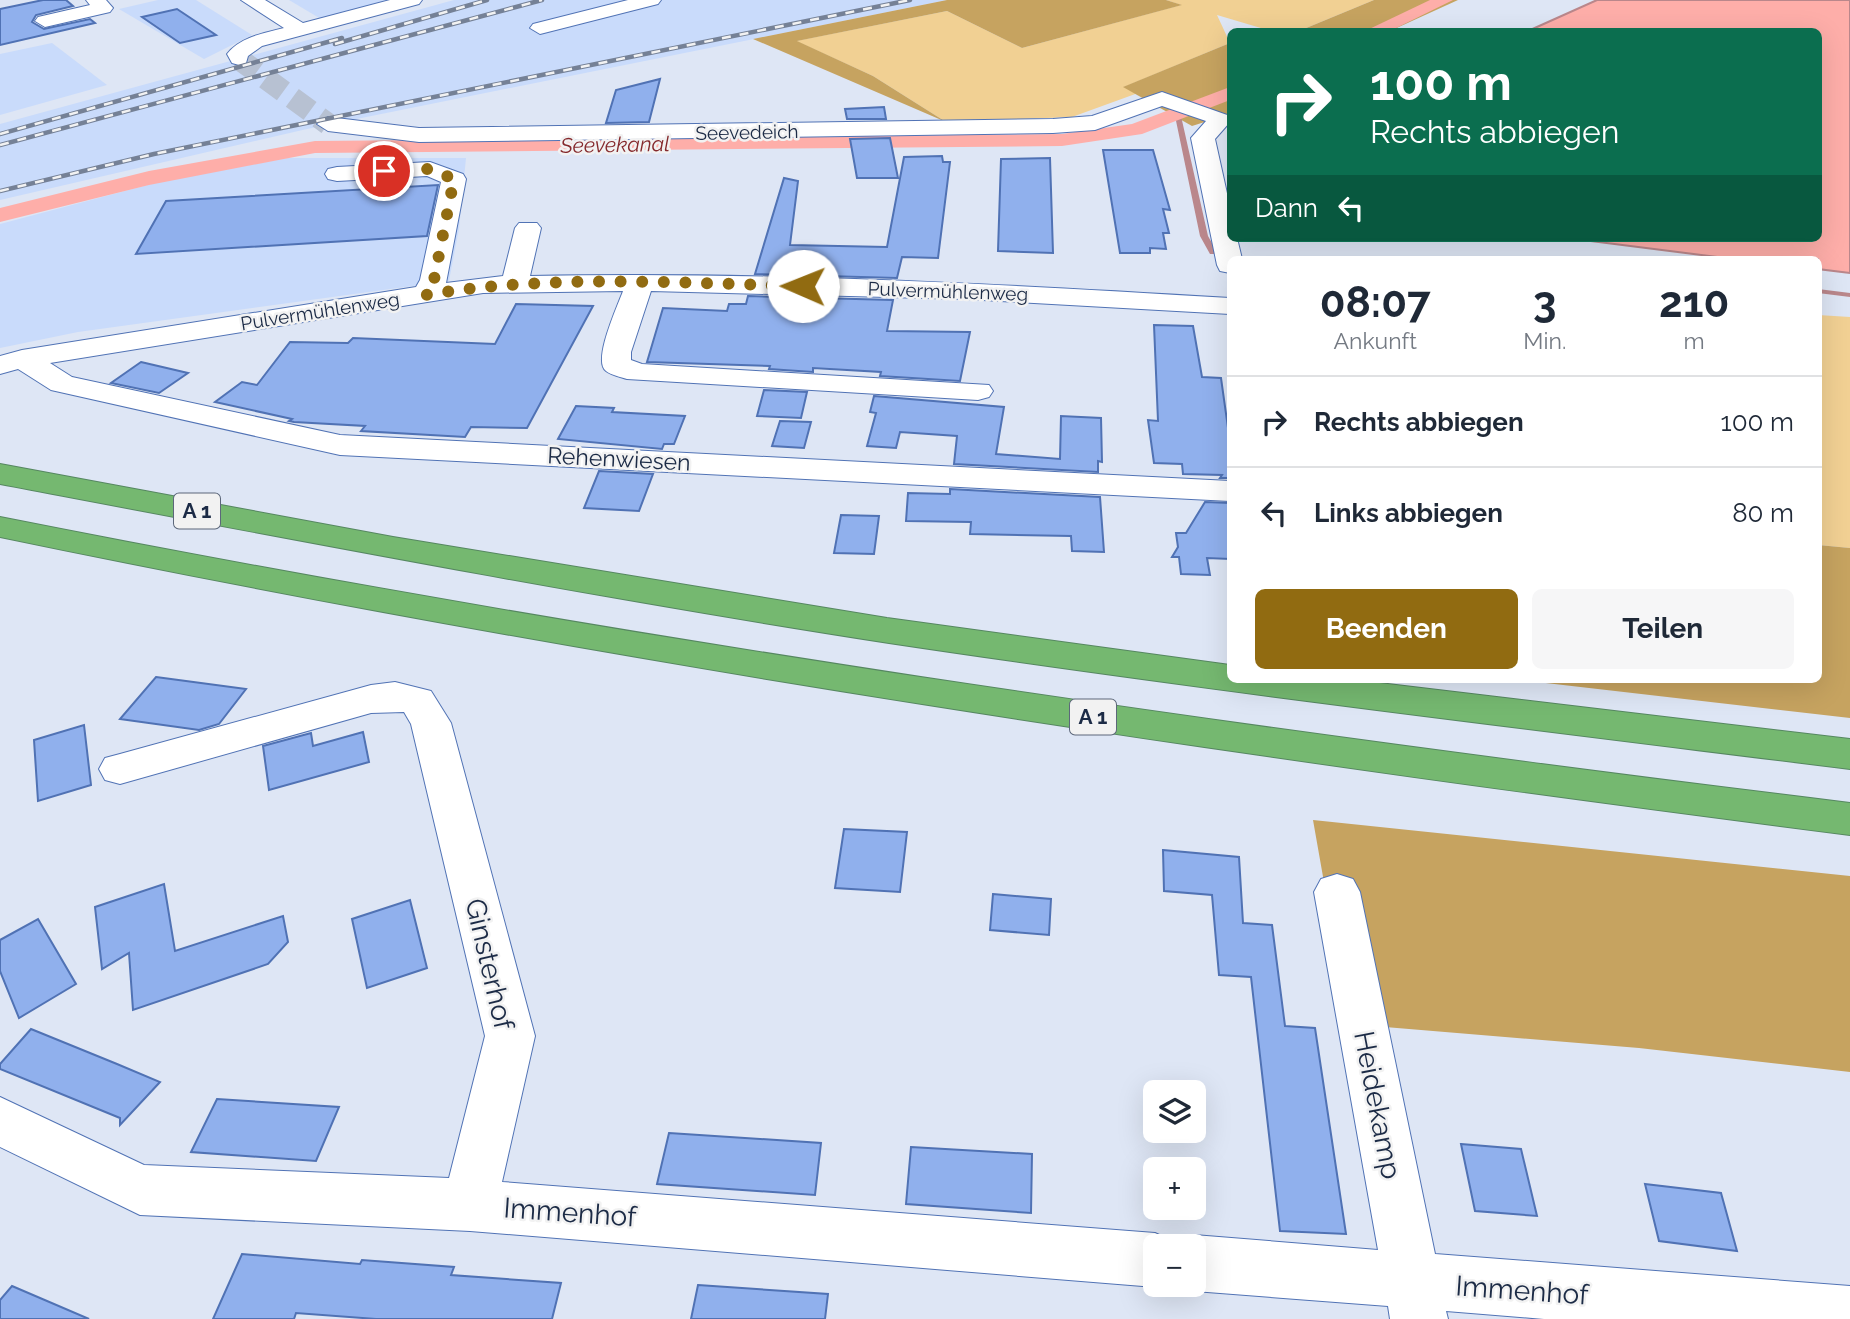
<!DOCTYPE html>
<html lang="de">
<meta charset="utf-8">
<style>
body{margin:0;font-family:Raleway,sans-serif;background:#f6f6f7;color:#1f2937;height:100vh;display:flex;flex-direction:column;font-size:26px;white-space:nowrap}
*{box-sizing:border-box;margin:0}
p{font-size:23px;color:#747a83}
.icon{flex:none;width:38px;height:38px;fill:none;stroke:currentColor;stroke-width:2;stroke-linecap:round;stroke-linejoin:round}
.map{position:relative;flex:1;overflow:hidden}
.side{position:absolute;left:1227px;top:256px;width:595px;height:427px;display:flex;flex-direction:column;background:#fff;border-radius:10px;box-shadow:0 7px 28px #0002}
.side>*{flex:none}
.hud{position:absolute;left:1227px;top:28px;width:595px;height:214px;border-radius:10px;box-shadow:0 7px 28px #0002;background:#0b6e4f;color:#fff;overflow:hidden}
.tools{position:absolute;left:1143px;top:1080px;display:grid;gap:14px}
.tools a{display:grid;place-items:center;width:63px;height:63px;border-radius:10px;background:#fff;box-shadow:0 7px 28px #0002;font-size:35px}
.pin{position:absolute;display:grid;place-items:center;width:60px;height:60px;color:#fff;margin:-30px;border:4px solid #fff;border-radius:50%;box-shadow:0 2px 7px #0007}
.me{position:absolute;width:77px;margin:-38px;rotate:271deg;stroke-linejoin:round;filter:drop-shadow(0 0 5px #0008)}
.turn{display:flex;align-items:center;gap:24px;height:147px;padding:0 28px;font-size:32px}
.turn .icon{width:91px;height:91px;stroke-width:2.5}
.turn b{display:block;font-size:49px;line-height:60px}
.then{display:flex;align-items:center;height:66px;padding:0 28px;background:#0003;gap:14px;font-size:26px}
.eta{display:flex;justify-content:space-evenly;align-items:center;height:119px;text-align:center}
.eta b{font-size:42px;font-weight:700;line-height:49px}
.button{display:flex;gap:14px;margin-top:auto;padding:14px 28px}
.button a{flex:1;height:80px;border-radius:10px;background:#916b11;color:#fff;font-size:28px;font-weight:700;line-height:80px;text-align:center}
.button a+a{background:#f6f6f7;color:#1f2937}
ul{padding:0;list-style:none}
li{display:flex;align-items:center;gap:21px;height:91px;padding:0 28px;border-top:2px solid #e0e1e3}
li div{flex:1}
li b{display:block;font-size:26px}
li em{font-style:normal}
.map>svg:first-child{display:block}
.built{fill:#c9dbfb}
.green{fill:#f1d093}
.forest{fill:#c6a360}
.water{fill:#feaea9;stroke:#ba878b;stroke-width:2}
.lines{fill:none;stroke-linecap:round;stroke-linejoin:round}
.stream{fill:#ba878b;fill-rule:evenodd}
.canal{fill:#feaea9;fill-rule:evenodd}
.building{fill:#90b0ed;stroke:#5072b4;stroke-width:2}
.minor-tunnel{stroke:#b7c1d2;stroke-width:22;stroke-dasharray:22 11;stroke-linecap:butt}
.minor-casing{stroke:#5173b5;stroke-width:2}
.highway-casing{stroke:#568761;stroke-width:2}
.minor{fill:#fff;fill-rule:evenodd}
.highway{fill:#75b870;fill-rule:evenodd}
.rail-casing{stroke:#758196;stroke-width:4.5}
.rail{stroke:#f2f2f2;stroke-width:2.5;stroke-dasharray:9;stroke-linecap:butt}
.route{stroke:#916b11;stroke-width:12;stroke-dasharray:0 21.6}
.labels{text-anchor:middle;stroke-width:5;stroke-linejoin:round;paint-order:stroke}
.far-street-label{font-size:19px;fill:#1c2b46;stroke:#f2f2f2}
.far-water-label{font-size:21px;font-style:italic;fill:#85292c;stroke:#f2f2f2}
.shield{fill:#f2f2f2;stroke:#5c677a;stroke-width:2}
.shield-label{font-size:21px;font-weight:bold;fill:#1c2b46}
.street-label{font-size:23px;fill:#1c2b46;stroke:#f2f2f2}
.near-street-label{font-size:28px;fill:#1c2b46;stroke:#f2f2f2}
</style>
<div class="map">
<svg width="1850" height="1319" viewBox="0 0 1850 1319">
<rect width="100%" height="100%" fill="#dee6f5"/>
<g class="built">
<path d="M158,0h38l56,35 -48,24 -85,-50z"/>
<path d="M289,0h118l-81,22z"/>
<path d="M454,0h493l-640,129 -307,71v-76z"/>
<path d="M52,43l55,42 -107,30v-61z"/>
<path d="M287,158h179l-7,71 -10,52 -371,51 -78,16v-124l159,-42z"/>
</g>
<g class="green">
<path d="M1166,0h208l-75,31h-28l-54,-16 13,28 -106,44 14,6 -66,24 -126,5 -73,-46 -77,-35 151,-30 75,37 159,-43z"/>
<path d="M1818,315l32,2v231l-32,-3z"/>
</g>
<g class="forest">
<path d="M947,0h219l16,5 -160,43 -75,-37 -150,30 76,35 73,46 -193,-83z"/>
<path d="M1374,0h84l-68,31h-91z"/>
<path d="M1230,43v71l-38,12 -69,-39z"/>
<path d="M1818,545l32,3v170l-339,-39h307z"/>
<path d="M1313,820l537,56v196l-211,-24 -290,-24z"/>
</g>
<path class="water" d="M1597,0h253v273l-32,-4v-10h-85l-166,-21h251v-206l-290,-1z"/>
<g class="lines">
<g class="stream">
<path d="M1178,114l3,2 27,120 9,16 -1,2h-6l-10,-18 -25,-120z"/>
<path d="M1818,289l32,4v4l-32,-4z"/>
</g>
<g class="canal">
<path d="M1430,0h23l-65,32h-25z"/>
<path d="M1230,87v13l-88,34 -80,12 -747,7 -166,32 -149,37v-14l149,-37 166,-30 747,-7 70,-10z"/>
</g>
</g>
<g class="building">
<path d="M43,0h23l7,6 -37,9 -4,7 12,7 46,-10 5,4 -95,22v-36z"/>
<path d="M177,9l39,26 -36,8 -38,-26z"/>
<path d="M660,79l-11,43 -43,1 10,-33z"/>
<path d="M884,107l2,12h-39l-2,-10z"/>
<path d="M890,138l8,40h-41l-7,-39z"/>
<path d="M1103,150h50l17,60 -7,-1 6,24h-6l3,16 -16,-1v5h-30z"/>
<path d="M942,156l1,6h7l-12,96 -36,-1 -5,21 -142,-4 29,-96 14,3 -8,64 97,2 17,-90z"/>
<path d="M1050,158l3,95 -55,-2 3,-92z"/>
<path d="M438,185l-11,51 -291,18 30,-53z"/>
<path d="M748,296l145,4 -6,31 83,1 -10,49 -80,-5 1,-4 -68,-4v4l-44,-3 1,-3 -123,-4 16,-54 64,3 2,-7h17z"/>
<path d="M516,304l77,2 -66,122 -56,-1 -6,10 -104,-6 4,-5 -71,-4 -5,-1 3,-2 -77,-17 27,-20 15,3 33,-43 58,1 5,-5 142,6z"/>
<path d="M1154,325l39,1 9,51 19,1 9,64v36h-10l2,-3 -39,-1 -1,-10 -28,-1 -6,-43 10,1z"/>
<path d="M141,362l47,11 -29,20 -48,-10z"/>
<path d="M764,390l43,2 -6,26 -44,-2z"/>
<path d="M874,396l130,11 -8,47 64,5 1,-43 40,2 1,44 -4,-1v11l-144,-8 3,-28 -57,-4 -4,16 -29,-2 9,-33 -6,-1z"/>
<path d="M576,406l38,2 -2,4 73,4 -11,28h-10l-2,5 -104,-10z"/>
<path d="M780,421l31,1 -7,26 -32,-2z"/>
<path d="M599,471l54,3 -14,37 -55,-3z"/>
<path d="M950,489l150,8 4,55 -32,-1 -1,-15 -101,-2 1,-12 -65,-1 2,-28 42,1z"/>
<path d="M1205,502l25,1v56l-23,-1 3,17 -29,-1 -2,-17h-7l6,-10 -2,-14h10z"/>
<path d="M841,515l38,1 -5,38 -40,-1z"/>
<path d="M156,677l90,12 -27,35 -20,6 -79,-11z"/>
<path d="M84,725l7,60 -53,16 -4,-61z"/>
<path d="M363,732l6,30 -100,28 -6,-44 48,-13 2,13z"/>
<path d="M844,829l63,3 -7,60 -65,-4z"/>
<path d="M1163,850l76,7 4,66 29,2 13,101 30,2 31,206 -66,-3 -29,-254 -32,-2 -7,-80 -48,-4z"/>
<path d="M164,884l11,67 108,-35 5,26 -20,22 -135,46 -4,-57 -27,16 -7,-62z"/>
<path d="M993,894l58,5 -2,36 -59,-5z"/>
<path d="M410,900l17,68 -60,20 -15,-69z"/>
<path d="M38,919l38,65 -57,34 -19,-47v-31z"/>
<path d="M31,1029l86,35 43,18 -40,43v-7l-120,-49v-5z"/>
<path d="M217,1099l122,8 -23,54 -125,-9z"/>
<path d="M669,1133l152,10 -6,52 -158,-11z"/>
<path d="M1461,1144l60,5 16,67 -62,-5z"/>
<path d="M911,1147l121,7 -1,59 -125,-9z"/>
<path d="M1645,1184l76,9 16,58 -78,-10z"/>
<path d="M242,1254l118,10 2,-4 92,7 -3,8 110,8 -9,36h-176l-80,-6 -2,6h-81z"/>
<path d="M698,1285l130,9 -3,25h-134z"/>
<path d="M12,1286l77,33h-89v-19z"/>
</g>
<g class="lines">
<path class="minor-tunnel" d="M239,59l89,65"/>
<g class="minor-casing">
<g id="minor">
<path d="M86,0h20l7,8 -3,4 -65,15 -10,-6 3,-4 52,-12z"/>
<path d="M241,0h24l38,23 87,-23h32l-3,4 -157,42 -14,10 -2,7 -7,2 -7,-2 -5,-9c13,-17 37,-21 57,-26z"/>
<path d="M628,0h33l-3,4 -118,30 -10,-6 3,-4z"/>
<path d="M1162,92l68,24v6l-15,17 15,68v31h7l5,21h-12v14l-10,-2 -3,-6 -26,-127 15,-17 -44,-15 -67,24 -42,3 -634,9 -91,-11 -11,-7 11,-7 91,11 634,-9 39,-3z"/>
<path d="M430,162l33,12 3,5 -20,104 57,-7 12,-48 4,-5h18l4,5 -11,48c233,-5 467,8 700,22v16l-265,-15 -314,-8 -20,61v8l11,4 347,21 4,6 -4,6 -11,3 -351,-21c-6,-2 -16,-4 -21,-8 -14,-10 12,-66 17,-80l-140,2 -433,70 22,14 268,58 890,46v20l-890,-46 -289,-65 -33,-21 -18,5v-18l22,-6 394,-63 4,-7 21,-98 -14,-6 -90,5 -9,-2 -3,-5 3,-5 9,-2z"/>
<path d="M395,682l36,9 20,32 84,313 -33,146 653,51 21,10 18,-8 184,15 -64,-358 7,-13 16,-5 16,5 7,13 75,362 415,32v33h-306l-98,-8 2,8h-58l-2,-13 -194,-15 -15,-7h15v-38h-39v38h7l-7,3 -685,-56 -330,-16 -140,-68v-50l144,68 305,13 36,-142 -74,-312 -7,-12 -33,1 -251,71 -15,-4 -6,-11 6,-11 15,-4 251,-69z"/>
</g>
</g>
<g class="highway-casing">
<g id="highway">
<path d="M0,464l393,73 494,81 343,47v14h116l504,60v30c-321,-40 -641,-78 -961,-126 -297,-46 -593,-103 -889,-159z"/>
<path d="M0,517c613,122 1230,210 1850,286v32c-620,-79 -1238,-171 -1850,-298z"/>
</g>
</g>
<use href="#minor" class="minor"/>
<use href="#highway" class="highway"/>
<g class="rail-casing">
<g id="rail">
<path d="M335,44l152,-44"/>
<path d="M0,134l342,-96"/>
<path d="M0,145l542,-145"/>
<path d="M0,191l154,-37 756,-154"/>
</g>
</g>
<use href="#rail" class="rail"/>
</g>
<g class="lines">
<path class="route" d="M384,171l46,-2 24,10 -20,101 -9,15c124,-21 252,-12 378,-9"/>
</g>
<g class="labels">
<g class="far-street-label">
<text transform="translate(747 132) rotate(-1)" y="7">Seevedeich</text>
<text transform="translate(948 291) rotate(2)" y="7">Pulvermühlenweg</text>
<text transform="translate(320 311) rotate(-9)" y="7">Pulvermühlenweg</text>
</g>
<g class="far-water-label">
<text transform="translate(615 145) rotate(-1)" y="7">Seevekanal</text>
</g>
<g class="shield">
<rect x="174" y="493.5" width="46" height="35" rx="5"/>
<rect x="1070" y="699.5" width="46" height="35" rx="5"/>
</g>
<g class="shield-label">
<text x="197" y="518">A 1</text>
<text x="1093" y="724">A 1</text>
</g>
<g class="street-label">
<text transform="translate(619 459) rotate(3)" y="8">Rehenwiesen</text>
</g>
<g class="near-street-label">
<text transform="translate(490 964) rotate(77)" y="10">Ginsterhof</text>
<text transform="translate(1378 1105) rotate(79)" y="10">Heidekamp</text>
<text transform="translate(570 1212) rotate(4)" y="10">Immenhof</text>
<text transform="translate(1522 1290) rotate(4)" y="10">Immenhof</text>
</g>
</g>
</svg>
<div class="tools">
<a><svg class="icon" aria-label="layers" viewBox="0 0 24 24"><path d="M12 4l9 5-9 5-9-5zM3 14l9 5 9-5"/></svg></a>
<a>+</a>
<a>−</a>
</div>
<div class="pin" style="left:384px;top:171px;background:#d93025"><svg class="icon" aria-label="arrive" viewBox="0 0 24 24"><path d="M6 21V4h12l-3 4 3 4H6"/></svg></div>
<svg class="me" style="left:803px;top:286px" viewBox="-20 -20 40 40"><circle r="19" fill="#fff"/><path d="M0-13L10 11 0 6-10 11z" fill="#916b11"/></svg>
<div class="hud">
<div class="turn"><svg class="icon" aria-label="right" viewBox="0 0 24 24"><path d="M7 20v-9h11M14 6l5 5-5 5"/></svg><div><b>100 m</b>Rechts abbiegen</div></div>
<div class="then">Dann<svg class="icon" aria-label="left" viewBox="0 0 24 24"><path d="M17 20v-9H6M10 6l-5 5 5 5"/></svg></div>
</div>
<section class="side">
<div class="eta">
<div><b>08:07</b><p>Ankunft</p></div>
<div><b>3</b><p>Min.</p></div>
<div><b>210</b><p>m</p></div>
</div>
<ul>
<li><svg class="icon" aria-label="right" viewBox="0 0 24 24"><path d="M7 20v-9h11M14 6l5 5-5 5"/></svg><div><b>Rechts abbiegen</b></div><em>100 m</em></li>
<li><svg class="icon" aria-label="left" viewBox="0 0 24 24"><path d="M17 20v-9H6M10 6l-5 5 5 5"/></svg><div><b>Links abbiegen</b></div><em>80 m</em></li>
</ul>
<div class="button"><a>Beenden</a><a>Teilen</a></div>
</section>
</div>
